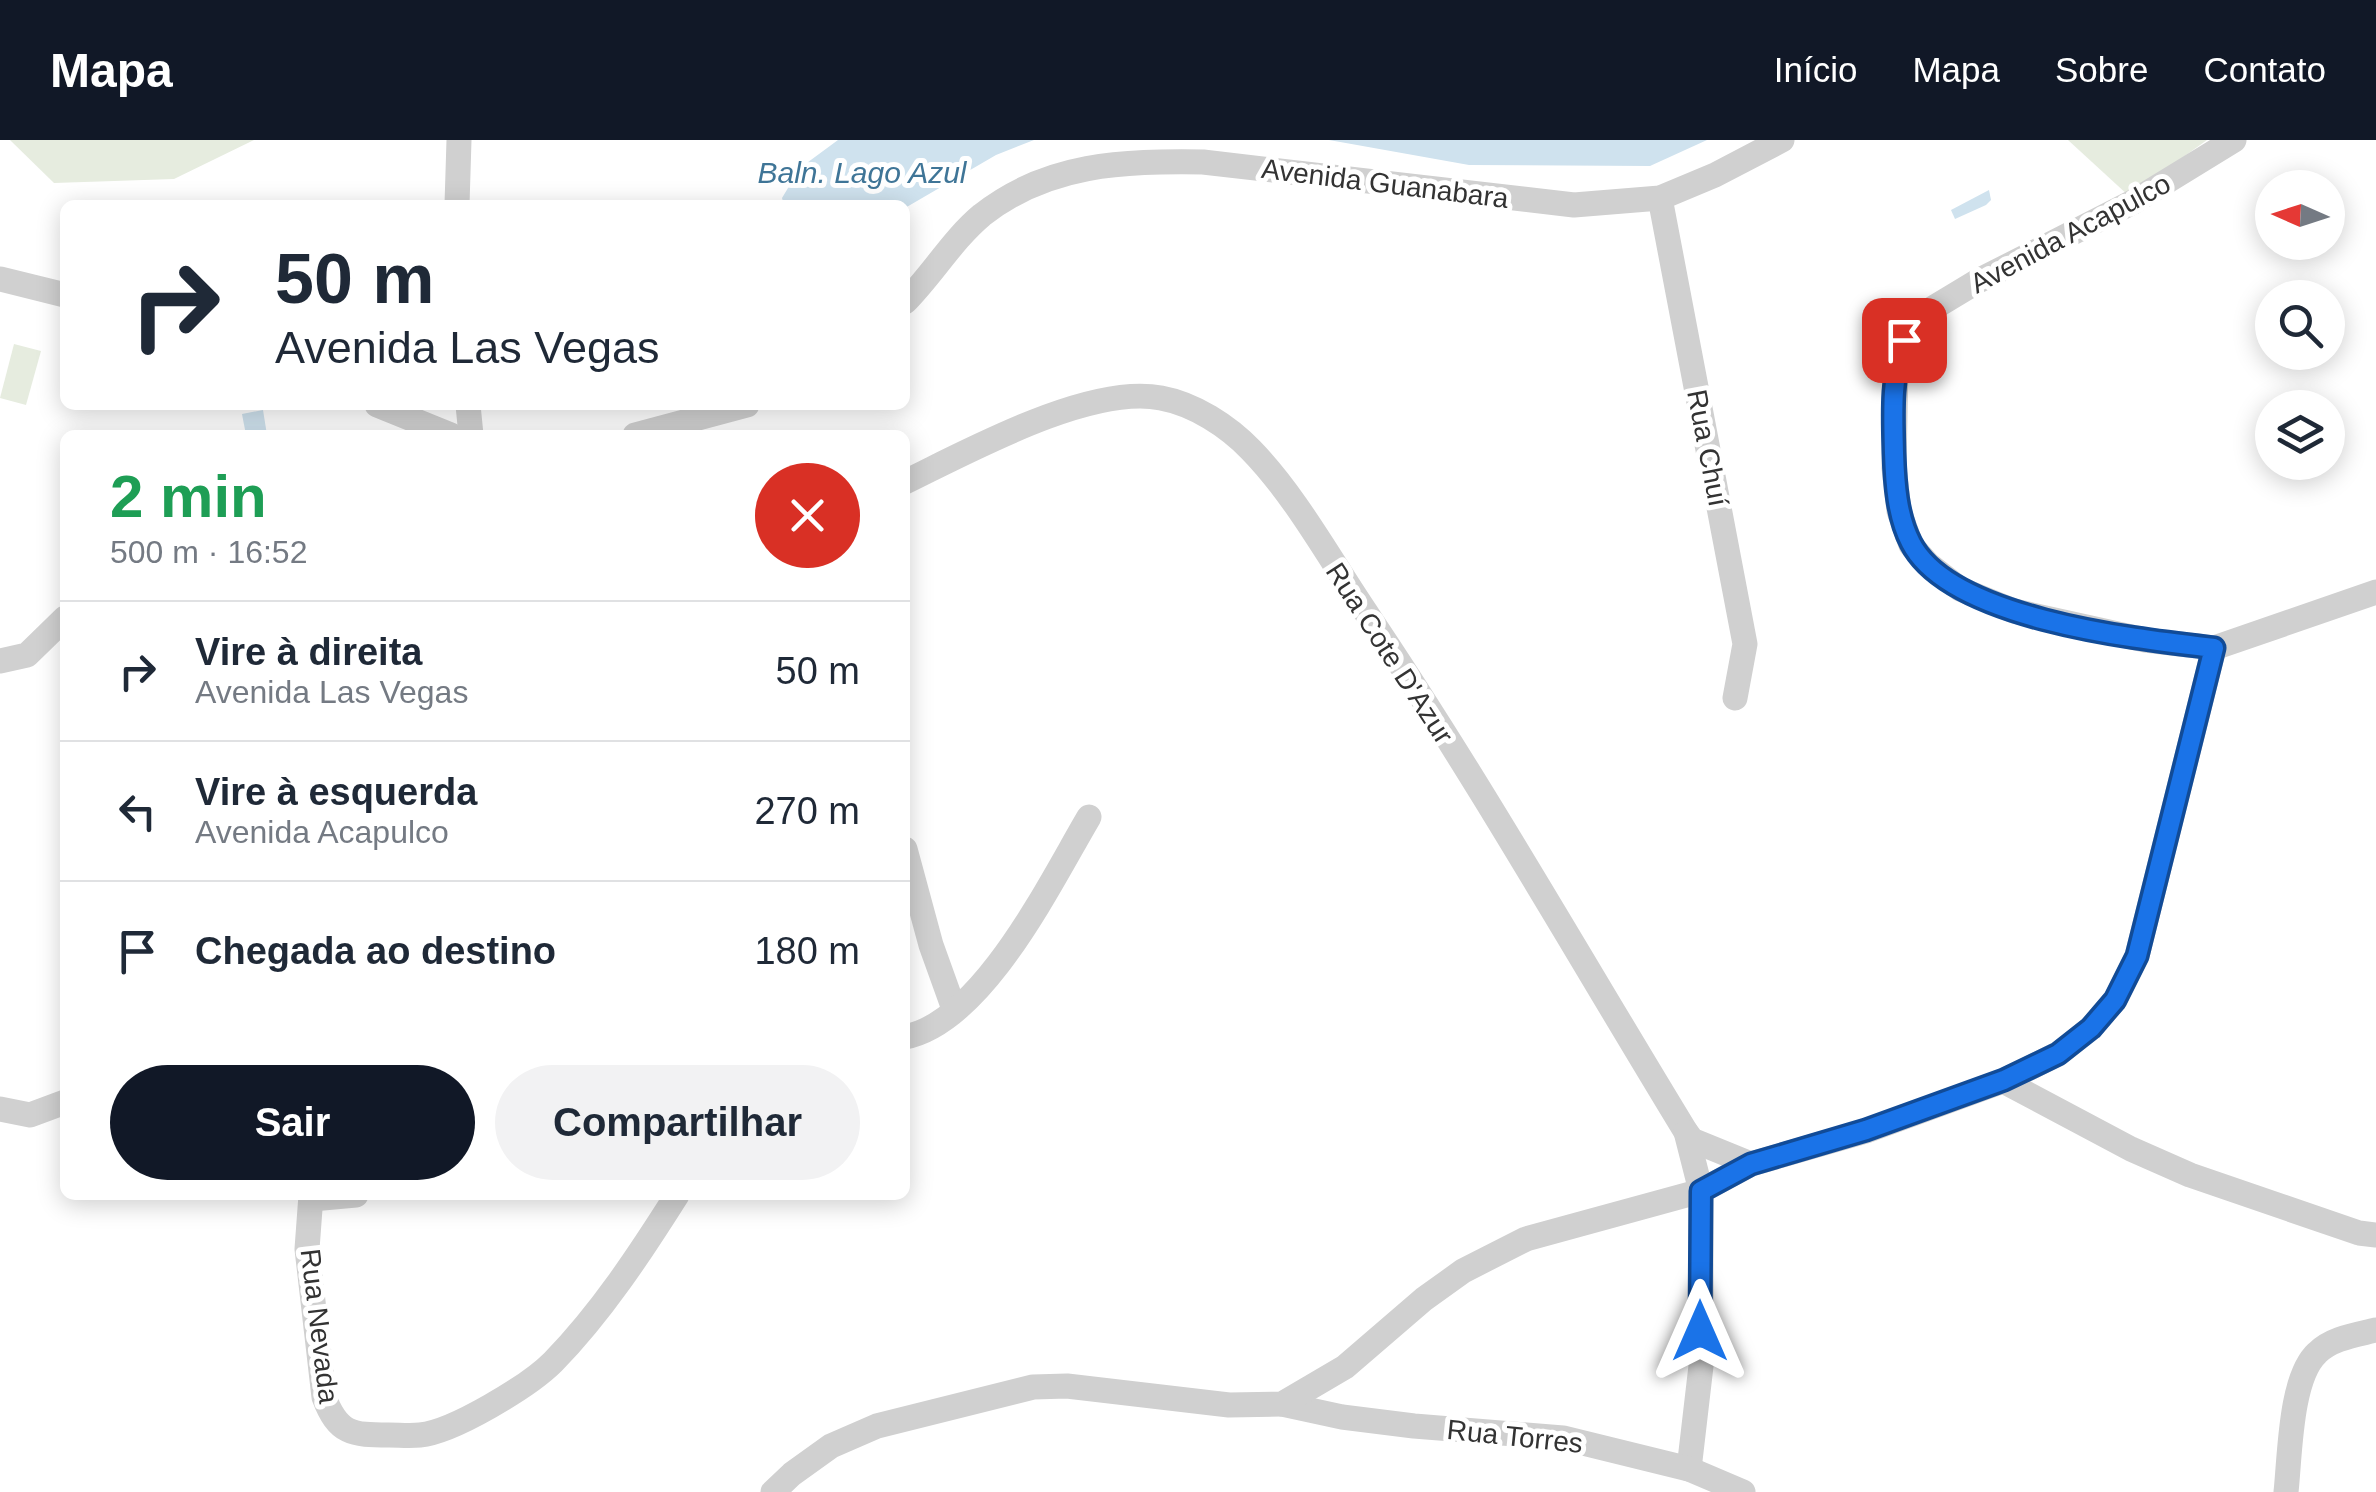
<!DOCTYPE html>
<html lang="pt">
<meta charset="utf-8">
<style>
body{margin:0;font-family:Helvetica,sans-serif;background:#f2f2f3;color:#1f2937;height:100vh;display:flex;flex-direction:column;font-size:38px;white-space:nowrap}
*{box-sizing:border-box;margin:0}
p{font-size:32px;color:#747a83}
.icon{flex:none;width:55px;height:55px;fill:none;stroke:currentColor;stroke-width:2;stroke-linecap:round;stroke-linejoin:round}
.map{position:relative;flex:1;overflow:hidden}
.sheet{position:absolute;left:60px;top:290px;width:850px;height:770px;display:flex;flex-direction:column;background:#fff;border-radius:15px;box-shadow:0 5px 25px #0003}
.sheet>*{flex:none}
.guide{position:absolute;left:60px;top:60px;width:850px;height:210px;border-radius:15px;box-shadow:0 5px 25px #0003;background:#fff;color:#1f2937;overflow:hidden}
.needle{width:65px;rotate:273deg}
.controls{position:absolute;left:2255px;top:30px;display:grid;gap:20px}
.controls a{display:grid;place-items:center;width:90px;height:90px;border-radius:50%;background:#fff;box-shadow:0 5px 25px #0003;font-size:50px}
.pin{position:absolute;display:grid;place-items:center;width:85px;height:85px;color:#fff;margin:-42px;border-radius:20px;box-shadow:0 5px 15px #0006}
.me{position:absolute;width:110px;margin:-55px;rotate:0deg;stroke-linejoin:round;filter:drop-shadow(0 0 8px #0008)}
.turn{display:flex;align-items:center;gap:35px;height:210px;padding:0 50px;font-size:45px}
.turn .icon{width:130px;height:130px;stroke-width:2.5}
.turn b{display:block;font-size:70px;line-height:85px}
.round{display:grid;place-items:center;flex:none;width:105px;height:105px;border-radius:52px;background:#f2f2f3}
.overview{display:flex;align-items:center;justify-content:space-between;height:170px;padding:0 50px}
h1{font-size:60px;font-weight:600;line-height:75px;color:#1e9e55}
.primary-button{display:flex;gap:20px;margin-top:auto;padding:20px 50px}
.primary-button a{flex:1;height:115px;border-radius:60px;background:#111827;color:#fff;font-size:40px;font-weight:600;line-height:115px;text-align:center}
.primary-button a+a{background:#f2f2f3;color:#1f2937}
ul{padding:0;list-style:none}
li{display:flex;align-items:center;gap:30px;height:140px;padding:0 50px;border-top:2px solid #e0e1e3}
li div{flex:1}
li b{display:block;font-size:38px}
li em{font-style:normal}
header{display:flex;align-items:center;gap:60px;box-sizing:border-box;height:140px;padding:0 50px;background:#111827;color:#fff}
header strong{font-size:48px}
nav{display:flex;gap:55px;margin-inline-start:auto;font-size:35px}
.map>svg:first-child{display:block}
.green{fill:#e6ecdf}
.water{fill:#cfe2ee}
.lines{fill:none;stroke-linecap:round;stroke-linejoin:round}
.minor{stroke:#d0d0d0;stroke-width:25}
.route-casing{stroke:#114b97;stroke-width:25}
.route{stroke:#1a73e8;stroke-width:18}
.labels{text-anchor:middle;stroke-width:10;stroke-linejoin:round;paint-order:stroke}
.street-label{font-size:28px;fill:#333;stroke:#fff}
.water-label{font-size:30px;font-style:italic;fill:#3f7597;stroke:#fff}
</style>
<header>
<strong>Mapa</strong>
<nav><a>Início</a><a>Mapa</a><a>Sobre</a><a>Contato</a></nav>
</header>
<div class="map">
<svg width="2376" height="1352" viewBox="0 0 2376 1352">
<rect width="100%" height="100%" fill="#fff"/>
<g class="green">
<path d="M10,0h244l-80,39 -120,4z"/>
<path d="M2068,0h139l-78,56z"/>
<path d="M14,204l27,7 -15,54 -26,-7z"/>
</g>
<g class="water">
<path d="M838,0h196l-38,15 -91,53v-3h-121l-2,-7 18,-30z"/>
<path d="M1329,0h378l-57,26 -181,-1z"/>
<path d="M1989,50l2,10 -5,5 -31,14 -4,-9z"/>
<path d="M263,270l4,25h-21l-4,-21z"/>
</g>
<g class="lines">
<g class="minor">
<path d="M2234,0l-101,62 -155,79 -58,35 -16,24 -8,24 -2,104 5,43 12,34 17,19 32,25 54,22 131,29 69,8 162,-56"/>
<path d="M1660,58l85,446 -10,54"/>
<path d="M457,65l2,-65"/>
<path d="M0,139l65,16"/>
<path d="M905,162c27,-27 48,-63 77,-87 66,-52 141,-54 221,-53l371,43 86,-7 55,-23 67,-35"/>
<path d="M377,265l74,30"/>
<path d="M468,265l3,30"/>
<path d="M635,295l112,-30"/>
<path d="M905,342c64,-31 185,-98 256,-84 33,6 67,28 90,52 45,46 81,113 118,167 112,167 212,343 317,515l15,59v175l-12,103"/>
<path d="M0,521l27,-6 38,-37"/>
<path d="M905,709l26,96 23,64"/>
<path d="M905,897c78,-15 146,-156 184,-220"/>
<path d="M2003,941l128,68 59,26 169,58 17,2"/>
<path d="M0,969l30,6 35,-13"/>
<path d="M1686,992l6,8 59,24"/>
<path d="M311,1055l-4,54 17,148c14,37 28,38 65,38 10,0 21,1 31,0 33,-3 109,-49 133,-73 48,-49 88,-110 124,-167"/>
<path d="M312,1059l44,-4"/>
<path d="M1282,1264l60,13 72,9 149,12 126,31 54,23"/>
<path d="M773,1352l19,-18 39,-28 46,-20 156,-39 34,-1 162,19 53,-1 63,-37 79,-68 39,-28 63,-32 175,-48 50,-27 115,-33 137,-50 55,-27 33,-26 24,-28 22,-44 77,-308"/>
<path d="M2286,1352c4,-36 4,-114 31,-139 15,-15 39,-18 59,-23"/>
</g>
</g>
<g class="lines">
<g class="route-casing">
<path id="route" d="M1700,1191l1,-140 50,-27 115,-34 138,-50 54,-26 33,-26 24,-28 22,-44 77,-308c-78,-9 -264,-29 -303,-105 -14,-27 -16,-60 -17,-90 -1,-39 -3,-76 10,-113"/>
</g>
<use href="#route" class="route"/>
</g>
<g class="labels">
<g class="street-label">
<text transform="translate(1385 43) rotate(7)" y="10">Avenida Guanabara</text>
<text transform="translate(2070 93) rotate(-28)" y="10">Avenida Acapulco</text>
<text transform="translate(1708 308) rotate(79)" y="10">Rua Chuí</text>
<text transform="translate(1390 513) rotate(57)" y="10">Rua Cote D'Azur</text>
<text transform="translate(320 1186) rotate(83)" y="10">Rua Nevada</text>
<text transform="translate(1515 1296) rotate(6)" y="10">Rua Torres</text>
</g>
<g class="water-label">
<text x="862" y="43">Baln. Lago Azul</text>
</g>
</g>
</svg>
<div class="controls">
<a><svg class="needle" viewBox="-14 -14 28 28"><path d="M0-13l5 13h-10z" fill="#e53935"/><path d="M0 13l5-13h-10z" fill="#747a83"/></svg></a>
<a><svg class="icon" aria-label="search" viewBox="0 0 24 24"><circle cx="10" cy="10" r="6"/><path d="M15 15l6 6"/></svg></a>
<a><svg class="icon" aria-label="layers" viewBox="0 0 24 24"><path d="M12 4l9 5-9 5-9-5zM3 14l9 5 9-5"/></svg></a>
</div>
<div class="pin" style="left:1904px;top:200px;background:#d93025"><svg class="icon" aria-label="arrive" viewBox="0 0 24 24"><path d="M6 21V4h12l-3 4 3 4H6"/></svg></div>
<svg class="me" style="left:1700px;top:1191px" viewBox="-20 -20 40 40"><path d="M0-17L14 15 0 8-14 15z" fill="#1a73e8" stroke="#fff" stroke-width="4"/></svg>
<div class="guide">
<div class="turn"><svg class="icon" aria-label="right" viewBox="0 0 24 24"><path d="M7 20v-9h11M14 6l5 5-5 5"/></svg><div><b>50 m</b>Avenida Las Vegas</div></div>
</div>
<section class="sheet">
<div class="overview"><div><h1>2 min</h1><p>500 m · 16:52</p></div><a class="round" style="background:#d93025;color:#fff"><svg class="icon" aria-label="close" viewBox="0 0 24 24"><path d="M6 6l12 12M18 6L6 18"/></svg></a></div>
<ul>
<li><svg class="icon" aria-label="right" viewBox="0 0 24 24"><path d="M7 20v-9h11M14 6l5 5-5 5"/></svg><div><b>Vire à direita</b><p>Avenida Las Vegas</p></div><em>50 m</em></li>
<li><svg class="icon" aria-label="left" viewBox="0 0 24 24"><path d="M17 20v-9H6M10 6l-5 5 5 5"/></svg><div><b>Vire à esquerda</b><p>Avenida Acapulco</p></div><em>270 m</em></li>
<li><svg class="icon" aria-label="arrive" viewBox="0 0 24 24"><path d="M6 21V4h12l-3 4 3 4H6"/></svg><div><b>Chegada ao destino</b></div><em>180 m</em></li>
</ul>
<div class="primary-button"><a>Sair</a><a>Compartilhar</a></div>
</section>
</div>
